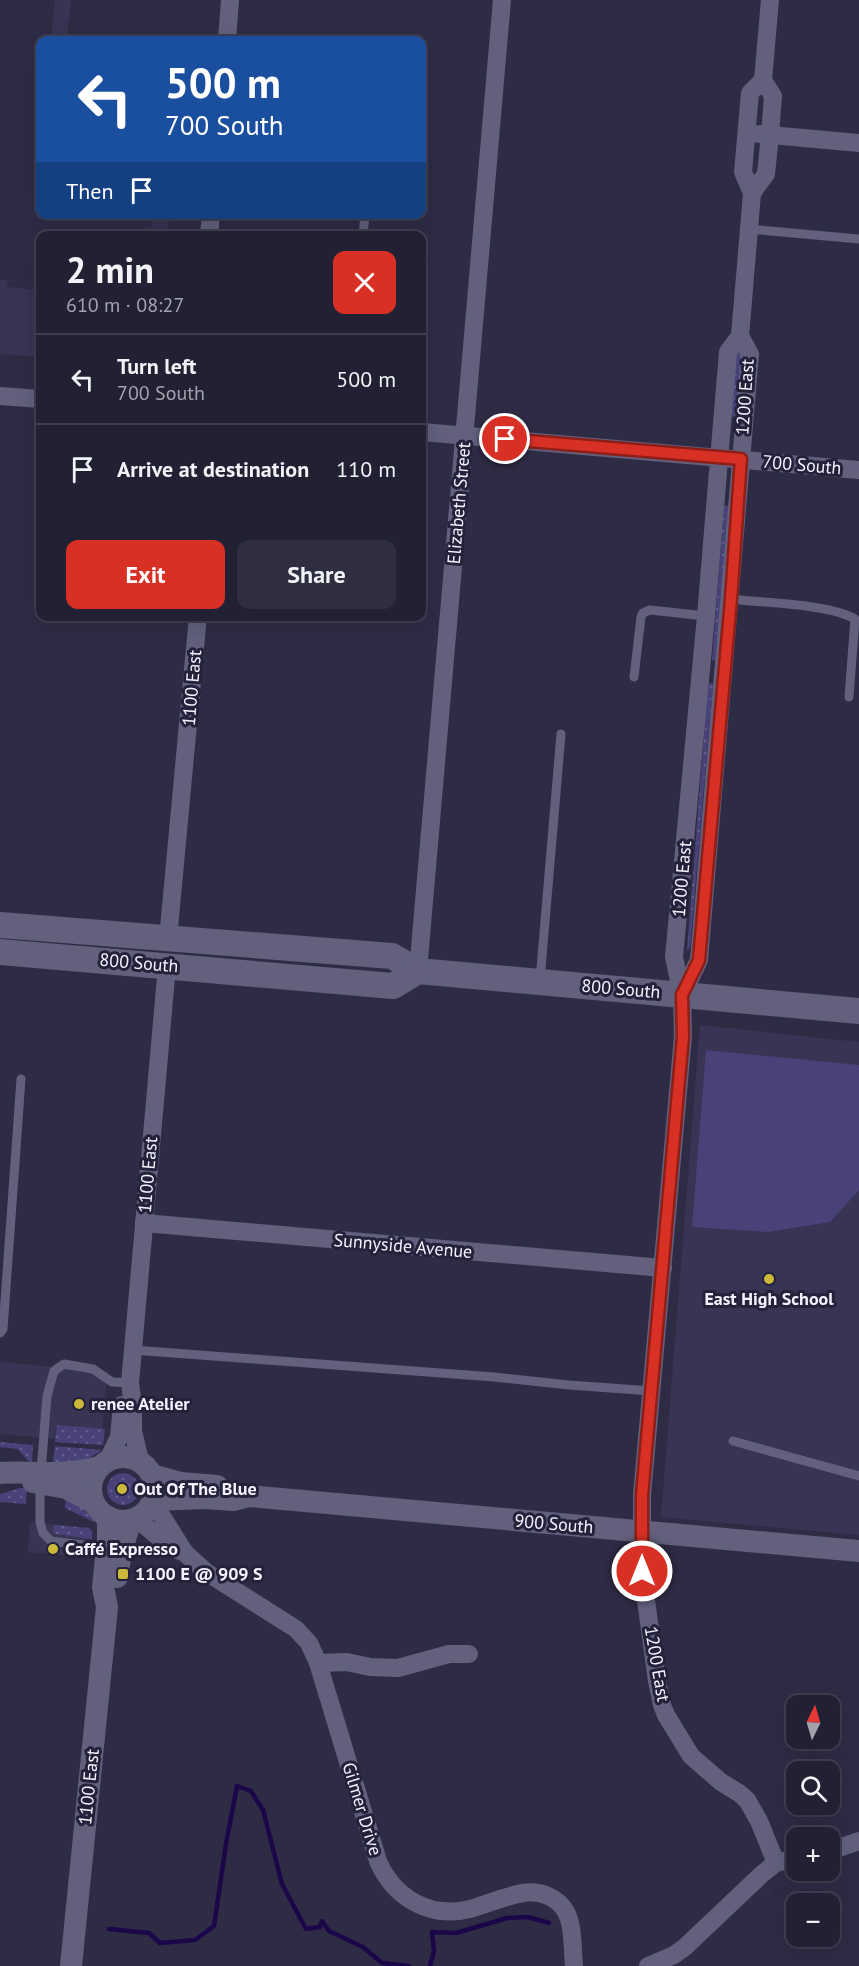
<!DOCTYPE html>
<meta charset="utf-8">
<style>
body{margin:0;font-family:"PT Sans",sans-serif;background:#2e2e40;color:#f1f3f6;height:100vh;display:flex;flex-direction:column;font-size:22px;white-space:nowrap}
*{box-sizing:border-box;margin:0}
p{font-size:20px;color:#a2a3ac}
.icon{flex:none;width:33px;height:33px;fill:none;stroke:currentColor;stroke-width:2;stroke-linecap:round;stroke-linejoin:round}
.map{position:relative;flex:1;overflow:hidden}
.sheet{position:absolute;left:36px;top:231px;width:390px;height:390px;display:flex;flex-direction:column;background:#222134;border-radius:12px;box-shadow:0 6px 24px #0002,0 0 0 2px #3f3e4f}
.sheet>*{flex:none}
.banner{position:absolute;left:36px;top:36px;width:390px;height:183px;border-radius:12px;box-shadow:0 6px 24px #0002,0 0 0 2px #3f3e4f;background:#1a4fa0;color:#fff;overflow:hidden}
.needle{width:39px;rotate:5deg}
.buttons{position:absolute;left:786px;top:1695px;display:grid;gap:12px}
.buttons a{display:grid;place-items:center;width:54px;height:54px;border-radius:12px;background:#222134;box-shadow:0 6px 24px #0002,0 0 0 2px #3f3e4f;font-size:30px}
.pin{position:absolute;display:grid;place-items:center;width:51px;height:51px;color:#fff;margin:-26px;border:3px solid #fff;border-radius:50%;box-shadow:0 2px 6px #0007}
.me{position:absolute;width:66px;margin:-33px;rotate:0deg;stroke-linejoin:round;filter:drop-shadow(0 0 4px #0008)}
.turn{display:flex;align-items:center;gap:21px;height:126px;padding:0 30px;font-size:27px}
.turn .icon{width:78px;height:78px;stroke-width:2.5}
.turn b{display:block;font-size:42px;line-height:51px}
.then{display:flex;align-items:center;height:57px;padding:0 30px;background:#0003;gap:12px;font-size:22px}
.round{display:grid;place-items:center;flex:none;width:63px;height:63px;border-radius:12px;background:#2e2e40}
.summary{display:flex;align-items:center;justify-content:space-between;height:102px;padding:0 30px}
h1{font-size:36px;font-weight:700;line-height:45px}
.cta{display:flex;gap:12px;margin-top:auto;padding:12px 30px}
.cta a{flex:1;height:69px;border-radius:12px;background:#d93025;color:#fff;font-size:24px;font-weight:700;line-height:69px;text-align:center}
.cta a+a{background:#2e2e40;color:#f1f3f6}
ul{padding:0;list-style:none}
li{display:flex;align-items:center;gap:18px;height:90px;padding:0 30px;border-top:2px solid #3f3e4f}
li div{flex:1}
li b{display:block;font-size:22px}
li em{font-style:normal}
.map>svg:first-child{display:block}
.built{fill:#373454}
.green{fill:url(#green-dots)}
.pitch{fill:#484279}
.lines{fill:none;stroke-linecap:round;stroke-linejoin:round}
.stream{stroke:#1b0649;stroke-width:4.5}
.service{stroke:#62607d;stroke-width:9}
.minor{stroke:#62607d;stroke-width:18}
.tertiary{stroke:#62607d;stroke-width:22}
.secondary{stroke:#62607d;stroke-width:26}
.route-casing{stroke:#8d1f18;stroke-width:15}
.route{stroke:#d93025;stroke-width:10}
.poi-dot{fill:#ccb939;stroke:#24223b;stroke-width:2}
.labels{text-anchor:middle;stroke-width:6;stroke-linejoin:round;paint-order:stroke}
.street-label{font-size:18px;fill:#f3f3fe;stroke:#24223b}
.poi-label{font-size:18px;font-weight:bold;fill:#f3f3fe;stroke:#24223b;text-anchor:start}
</style>
<div class="map">
<svg width="859" height="1966" viewBox="0 0 859 1966">
<defs>
<pattern id="green-dots" width="8" height="8" patternUnits="userSpaceOnUse" patternTransform="scale(1.5)"><rect width="8" height="8" fill="#484279"/><path d="M2 2h.1M6 6h.1" fill="none" stroke="#635e8d" stroke-width="1.8" stroke-linecap="round"/></pattern>
</defs>
<rect width="100%" height="100%" fill="#2e2c45"/>
<g class="built">
<path d="M55,0h16l-4,40h-16z"/>
<path d="M150,215h19l-2,20h-23l1,-9 7,1 1,-12z"/>
<path d="M0,280l40,4 -32,-3 -1,6 33,3v67l-40,-3z"/>
<path d="M700,1025l159,17v493l-198,-18z"/>
<path d="M0,1362l108,10 -7,71 -101,-9z"/>
<path d="M30,1522l60,6 3,4 -3,26 -62,-6z"/>
</g>
<g class="green">
<path d="M734,352l9,1 -6,62 -4,2 -3,-1z"/>
<path d="M726,505l3,2 -14,153 -3,1 12,-154z"/>
<path d="M711,683l2,1 -23,264 -3,2 21,-266z"/>
<path d="M57,1425l48,4 -2,16 -48,-3z"/>
<path d="M0,1442l33,3 -1,17 -4,-1 -10,-12 -18,-2z"/>
<path d="M55,1446l47,4 -20,13h-27l-2,-3z"/>
<circle cx="123" cy="1489" r="16"/>
<path d="M20,1488h7l-1,16 -26,-2v-8z"/>
<path d="M66,1498l16,9 12,15 -29,-14z"/>
<path d="M54,1525l35,3 3,4v7l-37,-5 -2,-3z"/>
</g>
<path class="pitch" d="M706,1050l153,15v125l-29,32 -62,10 -76,-5z"/>
<g class="lines">
<g class="stream">
<path d="M109,1929l40,4 11,10 35,-3 19,-14 12,-82 11,-58 14,5 12,19 19,74 24,45 14,-2 2,-6 7,10 34,16 19,16 27,3"/>
<path d="M430,1966l4,-15 -2,-19 24,1 51,-15 21,-1 21,6"/>
</g>
<g class="service">
<path d="M749,229l110,10"/>
<path d="M363,236l2,-22"/>
<path d="M731,599c31,4 100,5 124,20l-6,78"/>
<path d="M634,677l7,-60 2,-4 7,-3 56,6"/>
<path d="M540,980l21,-246"/>
<path d="M0,1333l3,-4 18,-250"/>
<path d="M133,1350l361,27 75,8 83,6"/>
<path d="M733,1441l126,35"/>
<path d="M41,1471l6,-75 7,-25 10,-7 29,5 19,13 18,1"/>
<path d="M40,1483v39l3,11 8,8 56,7"/>
</g>
<g class="minor">
<path d="M770,0l-7,80 -13,13 -7,79 9,21 -12,143 -12,16 -22,264 -32,341 8,38 1,41 -41,459v76l15,110 5,24 4,10 25,41 30,26 18,11 8,7 12,21 17,42"/>
<path d="M227,40l3,-40"/>
<path d="M759,134l100,9"/>
<path d="M752,193l14,-19 4,-39 3,-39 -10,-16"/>
<path d="M209,236l2,-22"/>
<path d="M0,396l40,3"/>
<path d="M422,432l437,38"/>
<path d="M168,939l30,-323"/>
<path d="M418,971l84,-971"/>
<path d="M682,995l17,-35 51,-606 -10,-18"/>
<path d="M144,1223l519,45"/>
<path d="M108,1460l11,-23 3,-32"/>
<path d="M140,1461l-7,-30v-25l-3,-23 37,-417"/>
<path d="M153,1502l32,51 21,19 90,57 13,14 9,20 60,198c16,37 52,58 92,48 18,-5 35,-13 53,-16 16,-3 35,4 43,19 8,15 6,37 8,54"/>
<path d="M136,1518l34,29 13,5"/>
<path d="M318,1663l29,-1 23,5 28,1 51,-14h20"/>
<path d="M830,1851l29,-10"/>
<path d="M648,1966l26,-11 11,-8 77,-73 14,-11 20,-5"/>
</g>
<g class="tertiary">
<circle cx="123" cy="1489" r="32"/>
<path d="M0,1473c32,-2 68,4 99,-6"/>
<path d="M152,1475l29,8 36,3"/>
<path d="M33,1482l33,6 27,14"/>
<path d="M154,1500l51,-2 28,2 16,-4 610,55"/>
<path d="M117,1577l4,-25 10,-32"/>
<path d="M71,1966l36,-359 -4,-20 5,-49v-21"/>
</g>
<g class="secondary">
<path d="M0,925l392,31 26,15 441,40"/>
<path d="M0,952l393,34 25,-15"/>
</g>
</g>
<g class="lines">
<g class="route-casing">
<path id="route" d="M505,439l236,20 -10,140 -32,361 -17,35 1,41 -41,459v76"/>
</g>
<use href="#route" class="route"/>
</g>
<g class="poi-dot">
<circle cx="769" cy="1279" r="6"/>
<circle cx="79" cy="1404" r="6"/>
<circle cx="122" cy="1489" r="6"/>
<circle cx="53" cy="1549" r="6"/>
<rect x="117" y="1568" width="12" height="12" rx="3"/>
</g>
<g class="labels">
<g class="street-label">
<text transform="translate(745 397) rotate(-86)" y="6">1200 East</text>
<text transform="translate(802 465) rotate(5)" y="6">700 South</text>
<text transform="translate(459 503) rotate(-85)" y="6">Elizabeth Street</text>
<text transform="translate(192 688) rotate(-85)" y="6">1100 East</text>
<text transform="translate(682 879) rotate(-85)" y="6">1200 East</text>
<text transform="translate(139 963) rotate(5)" y="6">800 South</text>
<text transform="translate(621 989) rotate(5)" y="6">800 South</text>
<text transform="translate(148 1175) rotate(-85)" y="6">1100 East</text>
<text transform="translate(403 1246) rotate(5)" y="6">Sunnyside Avenue</text>
<text transform="translate(554 1524) rotate(5)" y="6">900 South</text>
<text transform="translate(657 1664) rotate(80)" y="6">1200 East</text>
<text transform="translate(89 1787) rotate(-84)" y="6">1100 East</text>
<text transform="translate(362 1809) rotate(73)" y="6">Gilmer Drive</text>
</g>
<g class="poi-label">
<text x="769" y="1305" text-anchor="middle">East High School</text>
<text x="91" y="1410">renee Atelier</text>
<text x="134" y="1495">Out Of The Blue</text>
<text x="65" y="1555">Caffé Expresso</text>
<text x="135" y="1580">1100 E @ 909 S</text>
</g>
</g>
</svg>
<div class="buttons">
<a><svg class="needle" viewBox="-14 -14 28 28"><path d="M0-13l5 13h-10z" fill="#e53935"/><path d="M0 13l5-13h-10z" fill="#a2a3ac"/></svg></a>
<a><svg class="icon" aria-label="search" viewBox="0 0 24 24"><circle cx="10" cy="10" r="6"/><path d="M15 15l6 6"/></svg></a>
<a>+</a>
<a>−</a>
</div>
<div class="pin" style="left:505px;top:439px;background:#d93025"><svg class="icon" aria-label="arrive" viewBox="0 0 24 24"><path d="M6 21V4h12l-3 4 3 4H6"/></svg></div>
<svg class="me" style="left:642px;top:1571px" viewBox="-20 -20 40 40"><circle r="17" fill="#d93025" stroke="#fff" stroke-width="3"/><path d="M0-11L8 9 0 5-8 9z" fill="#fff"/></svg>
<div class="banner">
<div class="turn"><svg class="icon" aria-label="left" viewBox="0 0 24 24"><path d="M17 20v-9H6M10 6l-5 5 5 5"/></svg><div><b>500 m</b>700 South</div></div>
<div class="then">Then<svg class="icon" aria-label="arrive" viewBox="0 0 24 24"><path d="M6 21V4h12l-3 4 3 4H6"/></svg></div>
</div>
<section class="sheet">
<div class="summary"><div><h1>2 min</h1><p>610 m · 08:27</p></div><a class="round" style="background:#d93025;color:#fff"><svg class="icon" aria-label="close" viewBox="0 0 24 24"><path d="M6 6l12 12M18 6L6 18"/></svg></a></div>
<ul>
<li><svg class="icon" aria-label="left" viewBox="0 0 24 24"><path d="M17 20v-9H6M10 6l-5 5 5 5"/></svg><div><b>Turn left</b><p>700 South</p></div><em>500 m</em></li>
<li><svg class="icon" aria-label="arrive" viewBox="0 0 24 24"><path d="M6 21V4h12l-3 4 3 4H6"/></svg><div><b>Arrive at destination</b></div><em>110 m</em></li>
</ul>
<div class="cta"><a>Exit</a><a>Share</a></div>
</section>
</div>
